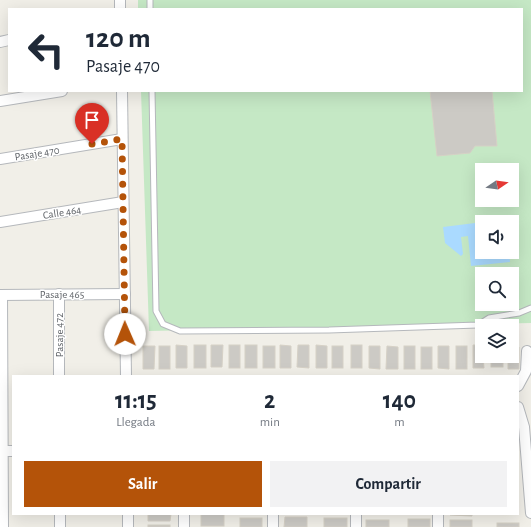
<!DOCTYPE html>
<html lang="es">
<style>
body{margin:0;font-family:"Alegreya Sans",sans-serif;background:#f2f2f3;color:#1f2937;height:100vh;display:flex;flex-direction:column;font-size:15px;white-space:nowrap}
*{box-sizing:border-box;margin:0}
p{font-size:13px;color:#747a83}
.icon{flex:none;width:22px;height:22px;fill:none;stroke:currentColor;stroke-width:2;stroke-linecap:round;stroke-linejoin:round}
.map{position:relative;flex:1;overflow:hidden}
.details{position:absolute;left:12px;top:375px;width:507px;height:140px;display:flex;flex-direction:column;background:#fff;border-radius:0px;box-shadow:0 4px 16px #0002}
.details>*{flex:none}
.banner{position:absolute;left:8px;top:8px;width:515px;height:84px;border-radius:0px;box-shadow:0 4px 16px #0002;background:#fff;color:#1f2937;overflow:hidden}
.needle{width:26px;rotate:77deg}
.controls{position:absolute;left:475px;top:163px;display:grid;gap:8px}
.controls a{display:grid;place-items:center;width:44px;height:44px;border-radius:0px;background:#fff;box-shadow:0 4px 16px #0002;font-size:20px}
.pin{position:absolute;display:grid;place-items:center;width:34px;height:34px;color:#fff;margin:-41px -17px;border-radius:50% 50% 50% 0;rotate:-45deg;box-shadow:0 0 4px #0007}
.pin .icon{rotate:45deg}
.me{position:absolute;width:44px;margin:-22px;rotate:359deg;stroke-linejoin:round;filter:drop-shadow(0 0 3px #0008)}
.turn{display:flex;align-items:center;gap:14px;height:84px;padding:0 12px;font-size:18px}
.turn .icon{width:52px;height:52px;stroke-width:2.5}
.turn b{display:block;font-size:28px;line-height:34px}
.eta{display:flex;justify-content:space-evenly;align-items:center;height:68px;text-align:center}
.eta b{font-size:24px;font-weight:700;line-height:28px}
.button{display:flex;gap:8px;margin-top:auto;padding:8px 12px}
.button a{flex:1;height:46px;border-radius:0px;background:#b45309;color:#fff;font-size:16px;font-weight:700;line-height:46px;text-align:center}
.button a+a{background:#f2f2f3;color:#1f2937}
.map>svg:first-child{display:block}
.green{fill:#c5e8c5;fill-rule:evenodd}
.water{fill:#aadaff}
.building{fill:#cccac5;stroke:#d6d1c6}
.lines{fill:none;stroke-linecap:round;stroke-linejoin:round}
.service-casing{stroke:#b5b8bc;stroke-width:7}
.minor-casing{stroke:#b5b8bc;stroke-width:12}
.service{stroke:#fff;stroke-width:5}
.minor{stroke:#fff;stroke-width:10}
.route{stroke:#b45309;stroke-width:7;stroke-dasharray:0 12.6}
.labels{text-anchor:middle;stroke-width:3;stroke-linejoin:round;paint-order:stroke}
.street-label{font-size:11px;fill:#5f6368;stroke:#fff}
</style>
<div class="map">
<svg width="531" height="527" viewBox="0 0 531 527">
<rect width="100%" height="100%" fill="#f1efe8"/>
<path class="green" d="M138,0h393v323l-382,8 -8,-240h381v-82h-384zM482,170h30v30h-30zM482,222h30v30h-30zM482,274h30v30h-30z"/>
<path class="water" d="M475,223l7,16v13h27l1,10 -39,4 -3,-30 -7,1 2,17 -2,2 -16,-13 -2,-16z"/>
<g class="building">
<path d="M430,91h62l5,55h-22l-5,7 -33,3z"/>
<path d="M176,345l11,1v22h-11z"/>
<rect x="194" y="345" width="12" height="23"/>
<path d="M211,345h12l-1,22h-11z"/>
<rect x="229" y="345" width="11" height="23"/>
<rect x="245" y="345" width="12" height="23"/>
<path d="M280,345l11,1v22h-11z"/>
<path d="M298,345h11v23l-12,-1z"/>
<path d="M316,345l11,1v22h-11z"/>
<rect x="351" y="345" width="11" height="23"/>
<path d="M473,345h9l2,23h-11z"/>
<path d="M143,346h12l-1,23h-11z"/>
<rect x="159" y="346" width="11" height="23"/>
<rect x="263" y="346" width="12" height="22"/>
<rect x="332" y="346" width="11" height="22"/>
<path d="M369,346h11v23l-11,-1z"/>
<path d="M387,346l11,1v22h-12z"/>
<rect x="404" y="346" width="11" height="23"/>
<path d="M438,346h11v23l-11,-1z"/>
<rect x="456" y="346" width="11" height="23"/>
<rect x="421" y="347" width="11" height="22"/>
<path d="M512,347h7v22h-11v-13h4z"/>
<rect x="491" y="356" width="12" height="11"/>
<path d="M148,514h23l-1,7h-22z"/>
<rect x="201" y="514" width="23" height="12"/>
<path d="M450,514h22v2l-22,-1z"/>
<path d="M285,517h22v10h-23z"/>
<rect x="240" y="518" width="22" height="9"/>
<rect x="324" y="518" width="23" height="9"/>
<rect x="408" y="519" width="22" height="8"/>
<rect x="366" y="520" width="23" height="7"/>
<rect x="450" y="520" width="22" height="7"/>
<rect x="497" y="523" width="22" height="4"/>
<rect x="148" y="525" width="22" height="2"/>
</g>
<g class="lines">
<g class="service-casing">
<g id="service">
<path d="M150,0v9"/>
<path d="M152,91l4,220 7,13 17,7 149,-1 149,-5 11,-7 30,-5 12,-5"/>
</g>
</g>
<g class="minor-casing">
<g id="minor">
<path d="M120,0v9"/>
<path d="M0,42l9,-2"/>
<path d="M122,91l4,285"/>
<path d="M0,101l62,-10"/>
<path d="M0,159l122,-20"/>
<path d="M0,222l123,-20"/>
<path d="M59,294v82"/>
<path d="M0,295l125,-1"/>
<path d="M2,295l1,232"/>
<path d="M518,386l8,-15 1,-20"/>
<path d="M518,407l6,20 7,86"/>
<path d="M0,451h13"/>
<path d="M60,514v13"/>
<path d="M128,514v13"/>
<path d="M184,514v13"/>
<path d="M273,514v13"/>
<path d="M356,514v13"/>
<path d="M438,514v13"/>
</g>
</g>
<use href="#service" class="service"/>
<use href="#minor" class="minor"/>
</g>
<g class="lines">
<path class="route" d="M92,144l30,-5 3,195"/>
</g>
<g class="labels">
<g class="street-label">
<text transform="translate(37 153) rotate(-9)" y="4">Pasaje 470</text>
<text transform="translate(62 212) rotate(-9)" y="4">Calle 464</text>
<text x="62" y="298">Pasaje 465</text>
<text transform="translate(59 335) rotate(-90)" y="4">Pasaje 472</text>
</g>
</g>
</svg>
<div class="controls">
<a><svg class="needle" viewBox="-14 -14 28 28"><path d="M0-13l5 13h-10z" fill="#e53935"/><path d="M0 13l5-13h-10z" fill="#747a83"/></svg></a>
<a><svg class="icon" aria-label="sound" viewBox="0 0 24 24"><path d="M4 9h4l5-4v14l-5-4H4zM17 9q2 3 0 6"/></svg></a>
<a><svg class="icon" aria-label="search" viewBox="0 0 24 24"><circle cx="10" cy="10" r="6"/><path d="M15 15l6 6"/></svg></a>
<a><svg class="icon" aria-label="layers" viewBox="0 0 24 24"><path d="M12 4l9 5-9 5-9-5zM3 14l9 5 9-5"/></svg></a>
</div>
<div class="pin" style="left:92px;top:144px;background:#d93025"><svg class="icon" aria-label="arrive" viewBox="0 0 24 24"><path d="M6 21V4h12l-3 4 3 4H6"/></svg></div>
<svg class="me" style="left:125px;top:334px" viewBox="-20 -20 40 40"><circle r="19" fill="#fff"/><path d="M0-13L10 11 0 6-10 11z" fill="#b45309"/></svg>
<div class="banner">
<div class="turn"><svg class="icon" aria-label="left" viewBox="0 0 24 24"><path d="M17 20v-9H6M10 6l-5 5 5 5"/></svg><div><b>120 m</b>Pasaje 470</div></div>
</div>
<section class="details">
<div class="eta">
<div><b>11:15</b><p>Llegada</p></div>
<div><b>2</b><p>min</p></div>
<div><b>140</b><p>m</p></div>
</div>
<div class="button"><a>Salir</a><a>Compartir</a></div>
</section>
</div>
